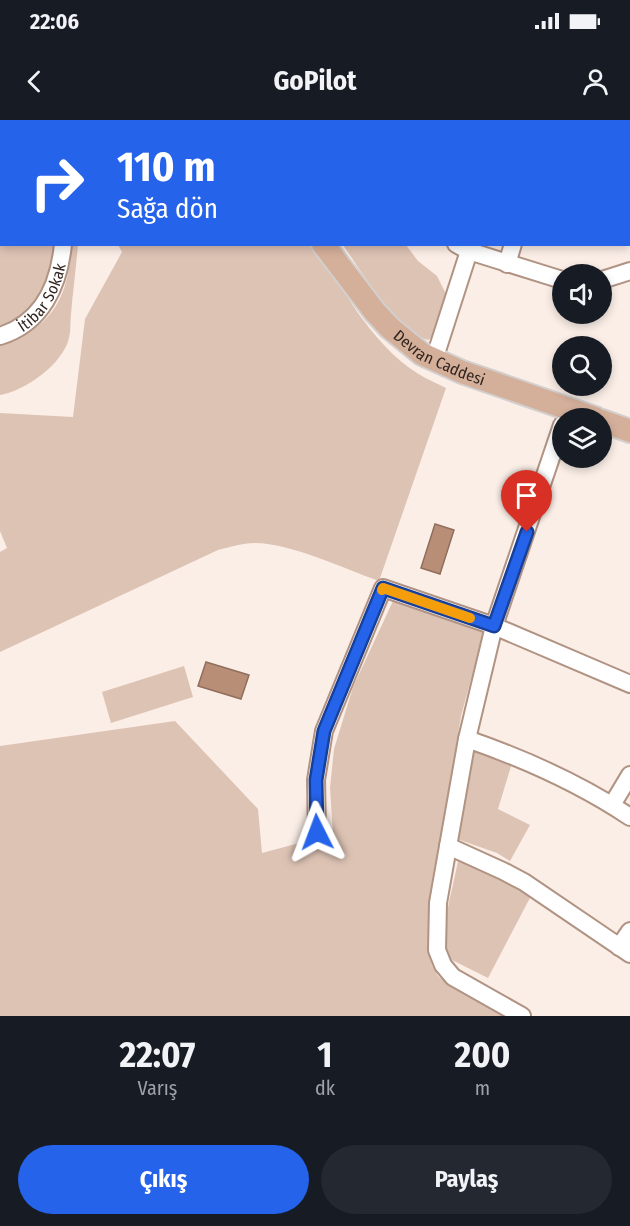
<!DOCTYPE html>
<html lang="tr">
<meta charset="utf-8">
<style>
body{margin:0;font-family:"Fira Sans Condensed",sans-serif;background:#242831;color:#f1f3f6;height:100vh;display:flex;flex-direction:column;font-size:22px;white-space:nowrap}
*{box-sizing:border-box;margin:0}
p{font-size:20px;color:#9ea1a6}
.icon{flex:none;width:33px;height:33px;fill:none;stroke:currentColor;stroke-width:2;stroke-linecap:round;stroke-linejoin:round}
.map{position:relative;height:896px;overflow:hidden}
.panel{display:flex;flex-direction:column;background:#171b24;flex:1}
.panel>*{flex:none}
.hud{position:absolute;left:0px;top:0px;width:630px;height:126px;box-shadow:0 3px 9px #0003;background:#2563eb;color:#fff;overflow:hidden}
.buttons{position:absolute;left:552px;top:144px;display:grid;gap:12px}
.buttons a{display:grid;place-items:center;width:60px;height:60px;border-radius:50%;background:#171b24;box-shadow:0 3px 9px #0003;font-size:30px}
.pin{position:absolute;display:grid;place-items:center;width:51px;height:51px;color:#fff;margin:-62px -26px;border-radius:50% 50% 50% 0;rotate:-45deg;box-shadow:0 0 6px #0007}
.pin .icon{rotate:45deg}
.me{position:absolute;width:66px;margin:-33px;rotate:357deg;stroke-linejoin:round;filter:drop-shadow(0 0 4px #0008)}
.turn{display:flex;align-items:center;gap:21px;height:126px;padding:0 18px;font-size:27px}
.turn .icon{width:78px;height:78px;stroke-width:2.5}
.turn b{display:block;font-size:42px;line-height:51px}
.eta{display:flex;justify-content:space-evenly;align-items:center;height:102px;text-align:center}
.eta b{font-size:36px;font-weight:700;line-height:42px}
.primary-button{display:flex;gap:12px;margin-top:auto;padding:12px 18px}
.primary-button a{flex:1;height:69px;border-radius:36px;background:#2563eb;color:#fff;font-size:24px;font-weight:700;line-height:69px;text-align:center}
.primary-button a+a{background:#242831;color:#f1f3f6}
.status{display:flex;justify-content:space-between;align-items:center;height:42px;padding:0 30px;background:#171b24;direction:ltr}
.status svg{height:16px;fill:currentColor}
header{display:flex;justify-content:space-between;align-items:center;height:78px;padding:0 18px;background:#171b24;font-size:27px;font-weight:700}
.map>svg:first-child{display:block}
.green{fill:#ddc3b4}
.water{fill:#b88e77;stroke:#906e5d;stroke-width:1.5}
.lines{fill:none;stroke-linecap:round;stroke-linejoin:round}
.minor-casing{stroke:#b09383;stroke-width:20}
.major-casing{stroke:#d2cfce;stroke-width:26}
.minor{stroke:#fff;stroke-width:16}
.major{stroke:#d4af9a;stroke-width:22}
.route-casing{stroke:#184099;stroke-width:15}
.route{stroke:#2563eb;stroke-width:10}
.slow{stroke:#f59e0b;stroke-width:10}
.labels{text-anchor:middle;stroke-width:4.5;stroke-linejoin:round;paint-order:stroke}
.street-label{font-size:16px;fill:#31251f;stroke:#fff}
</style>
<div class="status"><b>22:06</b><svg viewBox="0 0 49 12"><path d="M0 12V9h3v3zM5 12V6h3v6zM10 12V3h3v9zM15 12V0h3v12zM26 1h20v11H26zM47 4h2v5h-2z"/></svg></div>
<header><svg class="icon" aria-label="back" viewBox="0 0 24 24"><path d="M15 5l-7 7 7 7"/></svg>GoPilot<svg class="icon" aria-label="person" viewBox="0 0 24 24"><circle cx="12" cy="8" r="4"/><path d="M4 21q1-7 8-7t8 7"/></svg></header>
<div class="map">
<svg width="630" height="896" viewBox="0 0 630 896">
<rect width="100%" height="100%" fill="#fbeee7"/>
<g class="green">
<path d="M0,0l34,1 -32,1v122l52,1 -2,28 -20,36 -32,22z"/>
<path d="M71,125h7c-2,23 -5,46 -7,69 -1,8 0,16 -2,24 -6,26 -44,53 -69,57v-51c52,-16 69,-46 71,-99z"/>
<path d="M118,125h191c21,18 33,45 49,68 16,22 36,46 59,60 9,6 20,10 29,15l-67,193c-34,-12 -89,-38 -124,-38 -13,0 -25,4 -37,7l-218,102v-100l7,-4 -7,-17v-118l73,4 12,-98 37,-67z"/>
<path d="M343,125h63l12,16 19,15 8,16v19l-8,23 -9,6c-29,-7 -68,-70 -85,-95z"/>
<path d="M393,481l91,31 -23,84 -22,133 -10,75v19l3,22 6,11 10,9 55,31h-503v-270l175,-25 83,88 4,44 71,-19 -3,-46 4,-39 19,-62z"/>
<path d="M184,546l9,31 -82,26 -9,-31z"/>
<path d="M474,630l38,13 -14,46 32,16 -20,36 -13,-8 -40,-14z"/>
<path d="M459,737l73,37 -44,84 -40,-20 -5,-19 1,-14z"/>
</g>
<g class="water">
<path d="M435,404l19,6 -14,44 -19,-6z"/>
<path d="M206,542l43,13 -8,24 -43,-13z"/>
</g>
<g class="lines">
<g class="minor-casing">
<g id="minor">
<path d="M265,0l1,2"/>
<path d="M378,0l1,2"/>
<path d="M499,0l1,2"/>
<path d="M611,0l1,2"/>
<path d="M628,43l2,4"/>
<path d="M456,124l13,7 93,29"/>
<path d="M507,144l6,-20"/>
<path d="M602,160l28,-9"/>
<path id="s1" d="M0,216c42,-13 59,-51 63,-92"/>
<path d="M434,240l35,-109"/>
<path d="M467,619c58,20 112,44 163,78"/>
<path d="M612,685l18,-30"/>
<path d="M317,712l-1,-52 8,-49 59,-143 111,38 136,58"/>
<path d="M448,726l55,25 21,11 106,72"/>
<path d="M619,827l11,-16"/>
<path d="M522,896l-69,-39 -10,-12 -6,-15 1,-47 29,-164 27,-113 68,-201"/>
</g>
</g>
<g class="major-casing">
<g id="major">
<path d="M44,0l1,2"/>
<path id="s2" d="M323,124l52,68 15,16 32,26 40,18 133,46"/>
<path d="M602,301l28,10"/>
</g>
</g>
<use href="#minor" class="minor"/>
<use href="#major" class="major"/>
</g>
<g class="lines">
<g class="route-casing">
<path id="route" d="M317,712l-1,-52 8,-49 59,-143 111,38 33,-94"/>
</g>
<use href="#route" class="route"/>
<path class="slow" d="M382,470l1,-2 87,30"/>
</g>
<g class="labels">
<g class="street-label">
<text dy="6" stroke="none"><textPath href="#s1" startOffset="60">İtibar Sokak</textPath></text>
<text dy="6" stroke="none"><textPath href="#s2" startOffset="166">Devran Caddesi</textPath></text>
</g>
</g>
</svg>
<div class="buttons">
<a><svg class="icon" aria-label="sound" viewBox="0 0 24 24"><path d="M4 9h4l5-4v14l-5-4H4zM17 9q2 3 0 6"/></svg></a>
<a><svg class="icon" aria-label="search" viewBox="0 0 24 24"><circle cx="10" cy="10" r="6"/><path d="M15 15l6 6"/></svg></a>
<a><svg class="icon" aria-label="layers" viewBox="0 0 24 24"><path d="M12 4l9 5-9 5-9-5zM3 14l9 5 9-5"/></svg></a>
</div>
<div class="pin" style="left:527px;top:412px;background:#d93025"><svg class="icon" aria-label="arrive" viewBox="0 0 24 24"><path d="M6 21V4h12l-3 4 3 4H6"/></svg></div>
<svg class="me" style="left:317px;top:712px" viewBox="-20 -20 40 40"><path d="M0-17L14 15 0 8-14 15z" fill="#2563eb" stroke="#fff" stroke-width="4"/></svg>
<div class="hud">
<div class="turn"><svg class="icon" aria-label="right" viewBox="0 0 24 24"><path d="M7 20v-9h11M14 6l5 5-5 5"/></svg><div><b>110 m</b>Sağa dön</div></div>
</div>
</div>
<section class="panel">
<div class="eta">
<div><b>22:07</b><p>Varış</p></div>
<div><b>1</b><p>dk</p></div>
<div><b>200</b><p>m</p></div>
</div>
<div class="primary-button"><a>Çıkış</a><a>Paylaş</a></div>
</section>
